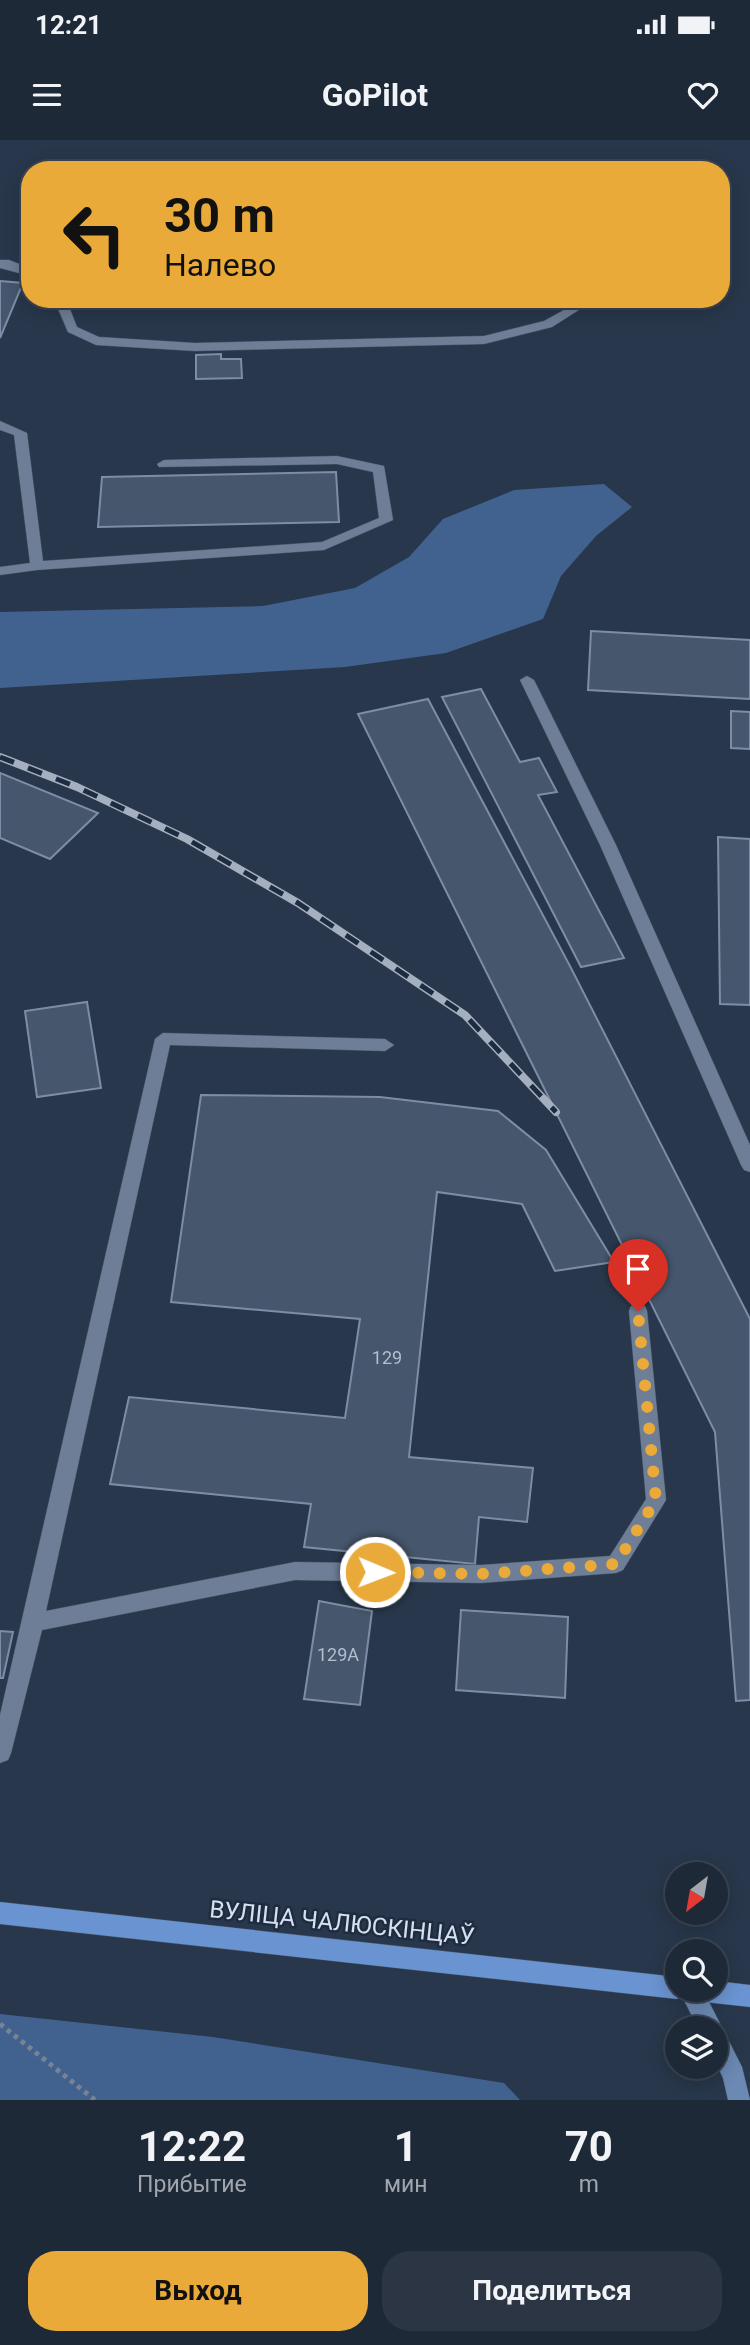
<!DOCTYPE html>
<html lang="ru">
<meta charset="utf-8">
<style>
body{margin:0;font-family:Roboto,sans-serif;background:#2b3543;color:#f1f3f6;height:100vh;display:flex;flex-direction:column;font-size:26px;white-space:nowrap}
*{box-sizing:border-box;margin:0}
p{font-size:23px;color:#a1a6ae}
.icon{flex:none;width:38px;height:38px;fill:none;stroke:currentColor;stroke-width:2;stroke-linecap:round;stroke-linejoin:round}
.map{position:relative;height:1960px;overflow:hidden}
.side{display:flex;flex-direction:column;background:#1e2938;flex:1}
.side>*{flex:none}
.hud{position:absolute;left:21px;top:21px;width:709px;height:147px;border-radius:28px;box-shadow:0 4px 18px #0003,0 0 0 2px #3c4553;background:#eaaa39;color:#111;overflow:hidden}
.needle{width:46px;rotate:211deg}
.buttons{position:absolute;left:665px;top:1722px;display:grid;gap:14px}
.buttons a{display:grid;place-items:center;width:63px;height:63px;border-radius:50%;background:#1e2938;box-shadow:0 4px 18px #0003,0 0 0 2px #3c4553;font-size:35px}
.pin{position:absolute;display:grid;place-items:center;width:60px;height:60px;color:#fff;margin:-72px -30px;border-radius:50% 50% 50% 0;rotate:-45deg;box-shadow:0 0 7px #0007}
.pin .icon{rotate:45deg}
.me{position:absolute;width:77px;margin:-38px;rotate:91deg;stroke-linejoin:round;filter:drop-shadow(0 0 5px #0008)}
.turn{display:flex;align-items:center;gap:24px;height:147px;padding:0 28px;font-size:32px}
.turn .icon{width:91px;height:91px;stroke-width:2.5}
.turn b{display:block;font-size:49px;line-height:60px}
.eta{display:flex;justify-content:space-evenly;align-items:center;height:119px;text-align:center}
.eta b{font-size:42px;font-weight:700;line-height:49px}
.cta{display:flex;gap:14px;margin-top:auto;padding:14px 28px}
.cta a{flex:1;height:80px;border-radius:28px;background:#eaaa39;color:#111;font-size:28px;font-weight:700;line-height:80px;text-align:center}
.cta a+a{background:#2b3543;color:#f1f3f6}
.status{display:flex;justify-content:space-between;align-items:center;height:49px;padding:0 35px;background:#1e2938;direction:ltr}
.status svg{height:19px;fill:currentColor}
header{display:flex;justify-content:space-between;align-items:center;height:91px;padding:0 28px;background:#1e2938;font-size:32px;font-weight:700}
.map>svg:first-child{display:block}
.green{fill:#41618f}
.building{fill:#46566c;stroke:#7c8da5;stroke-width:2}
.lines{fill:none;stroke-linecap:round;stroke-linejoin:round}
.lane-casing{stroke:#485466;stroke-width:1}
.secondary-casing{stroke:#485466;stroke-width:1}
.primary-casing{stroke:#485466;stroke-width:1}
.path{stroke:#778394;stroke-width:5;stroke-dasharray:4.5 4.5;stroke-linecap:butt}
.lane{fill:#6e7e96;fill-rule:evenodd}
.secondary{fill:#6c89b3;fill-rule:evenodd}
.primary{fill:#6a94d1;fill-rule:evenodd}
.rail-casing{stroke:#a4afbf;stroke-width:8}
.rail{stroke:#1e2c41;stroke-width:5;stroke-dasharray:15;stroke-linecap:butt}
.route{stroke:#eaaa39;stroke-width:12;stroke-dasharray:0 21.6}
.labels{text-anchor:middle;stroke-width:5;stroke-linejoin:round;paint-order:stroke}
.number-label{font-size:18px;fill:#b3bece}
.near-street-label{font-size:24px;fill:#d7e0ee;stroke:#1e2c41}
</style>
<div class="status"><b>12:21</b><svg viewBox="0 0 49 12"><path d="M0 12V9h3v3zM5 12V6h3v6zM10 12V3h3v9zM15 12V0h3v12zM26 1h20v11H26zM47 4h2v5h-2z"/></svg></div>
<header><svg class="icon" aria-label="menu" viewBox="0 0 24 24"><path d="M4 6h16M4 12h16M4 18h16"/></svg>GoPilot<svg class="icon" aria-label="heart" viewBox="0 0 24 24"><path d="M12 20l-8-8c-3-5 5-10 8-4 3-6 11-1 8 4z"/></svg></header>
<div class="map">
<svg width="750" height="1960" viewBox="0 0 750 1960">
<rect width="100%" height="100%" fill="#28374b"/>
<g class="green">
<path d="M604,344l28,23 -36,29 -35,40 -18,43 -97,34 -101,14 -345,21v-76l263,-6 92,-18 54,-31 34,-38 71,-29z"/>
<path d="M0,1874l213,23 291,46 16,17h-520z"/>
</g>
<g class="building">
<path d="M0,141l23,2 -23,55z"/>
<path d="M221,214v5h20l1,19 -46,1v-24z"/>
<path d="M336,332l3,50 -241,5 4,-50z"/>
<path d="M591,491l159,9v59l-162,-9z"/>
<path d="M481,549l39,73 19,-4 18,34 -19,3 86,163 -43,9 -139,-270z"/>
<path d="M428,559l143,269 179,351v381l-14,1 -21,-269 -357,-718z"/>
<path d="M731,571l19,1v37l-19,-1z"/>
<path d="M0,633l98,40 -48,46 -50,-21z"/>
<path d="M718,697l32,2v166l-30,-1z"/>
<path d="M87,862l14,86 -64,9 -12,-86z"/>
<path d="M201,955l179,2 118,14 48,39 68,112 -59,9 -33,-67 -85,-12 -28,265 124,11 -6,54 -48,-5 -4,47 -171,-17 7,-43 -201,-20 19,-87 216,21 15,-99 -189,-17z"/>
<path d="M319,1461l53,10 -12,94 -56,-6z"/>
<path d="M461,1470l107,7 -3,81 -109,-8z"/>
<path d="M0,1491l13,1 -10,46h-3z"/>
</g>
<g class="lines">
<g class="lane-casing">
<g id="lane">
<path d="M0,120h9l21,8v8l-30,-8z"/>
<path d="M54,159h12l11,28 22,10 96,6 289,-7 60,-15 29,-16 -2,-6h12l2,7 -33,21 -68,17 -289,7 -99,-6 -28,-13z"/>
<path d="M0,281l27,12 16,128 279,-19 57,-24 -6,-46 -36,-8 -178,3 -2,-3 7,-4 173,-4 47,10 9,54 -69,30 -287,20 -37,5v-8l30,-4 -16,-128 -14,-5z"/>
<path d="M527,536l7,4 82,165 134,300v27l-6,-2 -3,-5 -141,-320 -80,-165z"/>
<path d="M163,893l222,6 9,6 -9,6 -215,-6 -124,566 249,-49 186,3 129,-9 36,-57 -17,-188 2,-5 7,-2 7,2 2,5 19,189 -43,70 -7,3 -135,10 -186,-3 -253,50 -31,123 -3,7 -8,3v-48l155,-676z"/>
</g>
</g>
<g class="secondary-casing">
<path id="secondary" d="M679,1850h24l39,77 8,33h-22l-5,-22 -7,-15v-35h-18z"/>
</g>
<g class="primary-casing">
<path id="primary" d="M0,1762l677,75v13h39v-9l34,4v22l-54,-6 -8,-3 -2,-4 -9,5 -677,-75z"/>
</g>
<path class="path" d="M0,1884l95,76"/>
<use href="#lane" class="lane"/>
<use href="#secondary" class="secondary"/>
<use href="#primary" class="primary"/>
<g class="rail-casing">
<path id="rail" d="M0,617l77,30 110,52 111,64 167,112 91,97"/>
</g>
<use href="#rail" class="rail"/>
</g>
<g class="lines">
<path class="route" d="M375,1432l106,2 135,-10 40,-64 -18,-189"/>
</g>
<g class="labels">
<g class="number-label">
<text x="387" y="1224">129</text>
<text x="338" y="1521">129А</text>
</g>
<g class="near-street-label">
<text transform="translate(342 1783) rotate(6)" y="8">ВУЛІЦА ЧАЛЮСКІНЦАЎ</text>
</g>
</g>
</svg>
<div class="buttons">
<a><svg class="needle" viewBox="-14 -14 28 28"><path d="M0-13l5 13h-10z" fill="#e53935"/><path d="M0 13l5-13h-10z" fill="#a1a6ae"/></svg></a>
<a><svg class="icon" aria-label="search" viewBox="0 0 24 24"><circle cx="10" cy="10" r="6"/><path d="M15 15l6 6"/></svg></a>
<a><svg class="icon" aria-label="layers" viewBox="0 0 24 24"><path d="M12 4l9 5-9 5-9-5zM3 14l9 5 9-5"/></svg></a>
</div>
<div class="pin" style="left:638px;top:1171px;background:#d93025"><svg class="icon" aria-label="arrive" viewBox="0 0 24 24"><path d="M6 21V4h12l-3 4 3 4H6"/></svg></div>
<svg class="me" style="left:375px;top:1432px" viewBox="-20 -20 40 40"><circle r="17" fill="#eaaa39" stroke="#fff" stroke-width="3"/><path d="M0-11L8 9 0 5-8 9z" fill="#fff"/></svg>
<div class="hud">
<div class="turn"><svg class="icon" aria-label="left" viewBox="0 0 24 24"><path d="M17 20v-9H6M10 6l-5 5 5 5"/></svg><div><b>30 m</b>Налево</div></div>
</div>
</div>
<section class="side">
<div class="eta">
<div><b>12:22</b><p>Прибытие</p></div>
<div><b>1</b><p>мин</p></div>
<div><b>70</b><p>m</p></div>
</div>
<div class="cta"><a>Выход</a><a>Поделиться</a></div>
</section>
